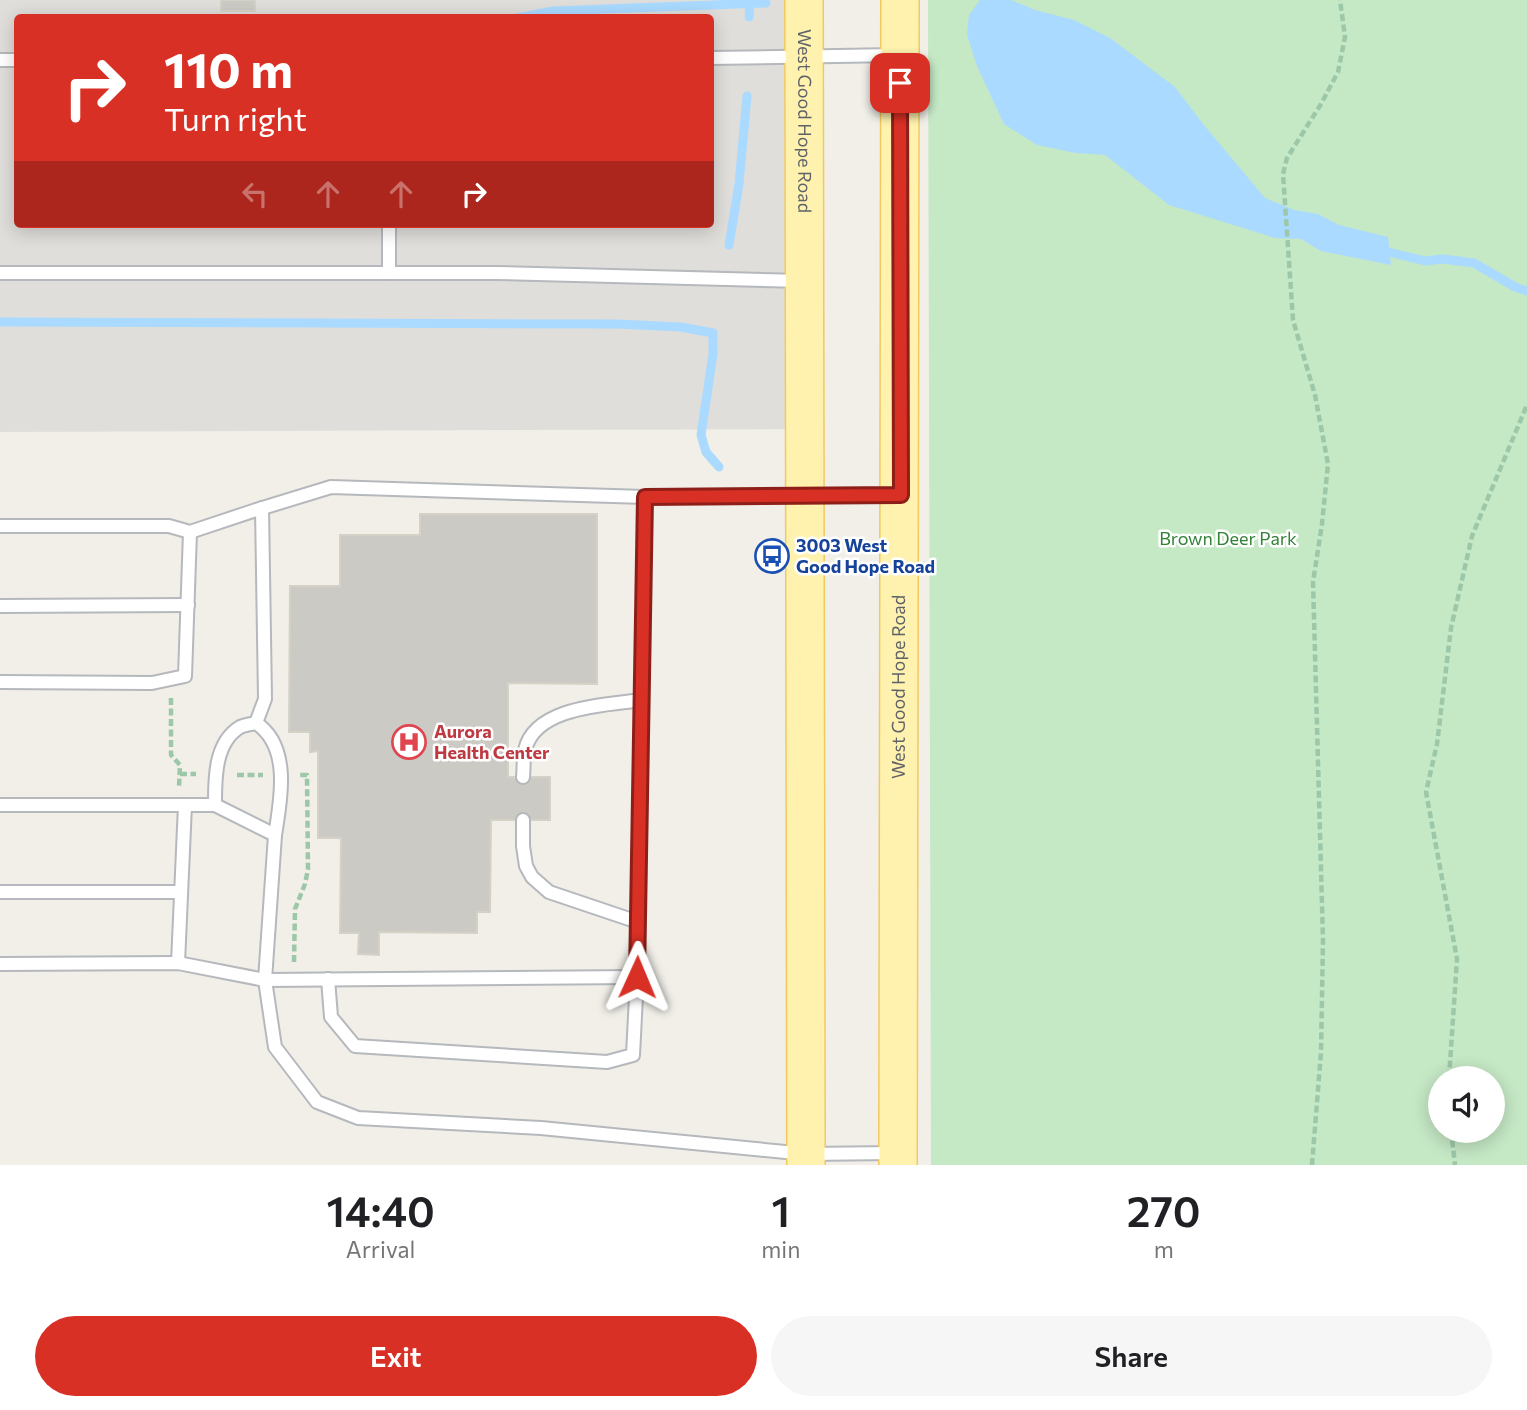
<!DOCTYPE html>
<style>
body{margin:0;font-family:Commissioner,sans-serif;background:#f6f6f6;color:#202124;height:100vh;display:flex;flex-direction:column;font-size:26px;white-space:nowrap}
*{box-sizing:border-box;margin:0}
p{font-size:23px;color:#757577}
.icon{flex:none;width:38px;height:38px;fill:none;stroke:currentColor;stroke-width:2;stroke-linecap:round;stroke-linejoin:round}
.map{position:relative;height:1165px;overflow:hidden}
.sheet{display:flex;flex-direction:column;background:#fff;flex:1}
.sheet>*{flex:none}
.guide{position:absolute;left:14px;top:14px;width:700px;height:214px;border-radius:7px;box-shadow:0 4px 18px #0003;background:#d93025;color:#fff;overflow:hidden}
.fabs{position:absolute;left:1428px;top:1066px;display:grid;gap:14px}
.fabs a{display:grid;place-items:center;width:77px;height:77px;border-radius:50%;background:#fff;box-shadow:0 4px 18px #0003;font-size:35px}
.pin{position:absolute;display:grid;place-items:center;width:60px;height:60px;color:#fff;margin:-30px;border-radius:14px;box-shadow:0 4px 10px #0006}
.me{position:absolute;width:77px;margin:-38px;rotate:1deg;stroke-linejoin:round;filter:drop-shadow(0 0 5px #0008)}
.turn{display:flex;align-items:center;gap:24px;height:147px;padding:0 35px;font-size:32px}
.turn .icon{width:91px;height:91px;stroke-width:2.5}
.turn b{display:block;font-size:49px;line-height:60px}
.lanes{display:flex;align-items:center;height:66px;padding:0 35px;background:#0003;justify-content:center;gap:35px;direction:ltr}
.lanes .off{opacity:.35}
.eta{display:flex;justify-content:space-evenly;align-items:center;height:119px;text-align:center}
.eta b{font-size:42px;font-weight:600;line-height:49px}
.cta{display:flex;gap:14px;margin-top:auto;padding:14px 35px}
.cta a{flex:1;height:80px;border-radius:42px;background:#d93025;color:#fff;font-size:28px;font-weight:600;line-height:80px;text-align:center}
.cta a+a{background:#f6f6f6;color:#202124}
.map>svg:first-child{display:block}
.industrial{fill:#e0deda;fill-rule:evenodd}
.green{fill:#c5e8c5;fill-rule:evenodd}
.water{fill:#aadaff}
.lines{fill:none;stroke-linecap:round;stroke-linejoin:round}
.stream{stroke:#aadaff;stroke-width:9}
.building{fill:#cccac5;stroke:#d6d1c6;stroke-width:2}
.lane-casing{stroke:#b5b8bc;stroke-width:16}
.primary-casing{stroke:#f2c960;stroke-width:40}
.path{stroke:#9cc7a9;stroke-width:4.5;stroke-dasharray:7 3.5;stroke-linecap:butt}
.lane{stroke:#fff;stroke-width:12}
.primary{stroke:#fff2af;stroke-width:37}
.route-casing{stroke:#8d1f18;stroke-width:18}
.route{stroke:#d93025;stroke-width:12}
.labels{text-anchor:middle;stroke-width:5;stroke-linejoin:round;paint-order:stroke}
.street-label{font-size:18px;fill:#5f6368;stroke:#fff}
.park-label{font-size:18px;fill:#348238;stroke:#fff}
.transit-label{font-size:18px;font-weight:bold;fill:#164399;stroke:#fff;text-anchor:start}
.health-label{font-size:18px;font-weight:bold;fill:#be3a42;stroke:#fff;text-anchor:start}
</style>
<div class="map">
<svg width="1527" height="1165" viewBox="0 0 1527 1165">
<rect width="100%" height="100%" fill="#f1efe8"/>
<path class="industrial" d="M0,0h804v429l-804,3zM18,18h692v206h-692z"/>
<path class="green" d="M928,0h599v1165h-596zM1440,1078h53v52h-53z"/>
<path class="water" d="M980,0h31l24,10 39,10 36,18 65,49 28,37 62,74 29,12 24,4 21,11 49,12 3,28 -70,-14 -20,-12 -26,-1 -106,-33 -64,-50 -29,-2 -39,-8 -33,-21 -27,-58 -10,-31 2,-20z"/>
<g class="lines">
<g class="stream">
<path d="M749,17l1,-13"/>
<path d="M517,18l36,-7 213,-8"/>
<path d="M729,245l10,-61 8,-88"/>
<path d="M1380,250l45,11 18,-2 31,4 41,24 12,4"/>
<path d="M0,322l617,2 64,3 32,6v21l-12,81 5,17 13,15"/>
</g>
</g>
<g class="building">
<rect x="221" y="0" width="34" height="11"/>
<path d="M420,514h177v170l-89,-1v94h42v43h-59l-1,92h-13v21l-98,-1v23l-21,-1 1,-21h-19l1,-95h-23v-87l-8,1v-20h-21l1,-146h50v-51h80z"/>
</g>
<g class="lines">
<g class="lane-casing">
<g id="lane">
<path d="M710,58l186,-3"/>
<path d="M0,60h18"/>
<path d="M0,273h496l305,8"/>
<path d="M389,273v-49"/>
<path d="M0,526h169l21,6 66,-22 75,-23 314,10 252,-2"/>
<path d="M0,606l188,-1"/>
<path d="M0,682l152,1 33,-7 5,-144"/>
<path d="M256,723l9,-24 -3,-191"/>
<path d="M523,777c1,-9 0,-18 2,-27 10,-44 82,-45 117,-50"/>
<path d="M0,805h215l60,30 -10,145 10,67 42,55 41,16 183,10 265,26 88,-1"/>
<path d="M215,805c0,-25 -1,-62 25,-78 4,-2 11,-3 16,-4 35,23 25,76 19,112"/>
<path d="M523,820v26l3,20 6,11 17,15 89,30"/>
<path d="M0,892h181"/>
<path d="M178,963l7,-158"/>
<path d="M0,964l178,-1 87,17 372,-3"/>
<path d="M328,979l3,38 24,29 252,16 26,-7 4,-78 8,-480"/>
</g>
</g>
<g class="primary-casing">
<g id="primary">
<path id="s1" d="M804,0l2,1165"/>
<path id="s2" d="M898,1165l2,-1165"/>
</g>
</g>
<g class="path">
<path d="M171,698v57l9,10 -1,22"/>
<path d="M180,774h16"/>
<path d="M237,775h26"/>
<path d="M294,962l1,-53 10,-25 3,-15 -1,-94h-7"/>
<path d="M1449,1078l8,-119 -31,-167 11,-48 14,-116 21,-92 55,-131"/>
<path d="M1451,1130l4,35"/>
<path d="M1312,1165l9,-113 2,-111 -10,-359 9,-58 6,-60 -13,-69 -22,-75 -10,-146 4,-16 34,-54 17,-32 7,-35 -5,-37"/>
</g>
<use href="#lane" class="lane"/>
<use href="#primary" class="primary"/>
</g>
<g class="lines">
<g class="route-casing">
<path id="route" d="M637,977l8,-480 256,-2 -1,-412"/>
</g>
<use href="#route" class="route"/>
</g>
<defs>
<g id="bus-ring" transform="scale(1.75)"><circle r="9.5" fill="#fff" stroke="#1a4fb4" stroke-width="1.5"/><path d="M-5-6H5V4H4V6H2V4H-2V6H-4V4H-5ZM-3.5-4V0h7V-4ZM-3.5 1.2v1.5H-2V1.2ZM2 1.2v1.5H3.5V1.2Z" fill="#1a4fb4"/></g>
<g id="hospital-ring" transform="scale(1.75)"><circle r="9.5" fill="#fff" stroke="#e0444e" stroke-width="1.5"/><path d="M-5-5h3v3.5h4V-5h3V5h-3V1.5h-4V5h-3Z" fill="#e0444e"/></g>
</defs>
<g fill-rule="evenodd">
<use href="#bus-ring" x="772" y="556"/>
<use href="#hospital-ring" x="409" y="742"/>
</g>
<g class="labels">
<g class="street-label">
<text dy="6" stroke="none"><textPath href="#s1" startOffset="121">West Good Hope Road</textPath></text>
<text dy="6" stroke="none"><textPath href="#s2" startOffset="478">West Good Hope Road</textPath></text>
</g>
<g class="park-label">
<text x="1228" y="545">Brown Deer Park</text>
</g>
<g class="transit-label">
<text x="796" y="552">3003 West<tspan x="796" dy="21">Good Hope Road</tspan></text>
</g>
<g class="health-label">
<text x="434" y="738">Aurora<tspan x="434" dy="21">Health Center</tspan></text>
</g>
</g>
</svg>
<div class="fabs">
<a><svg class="icon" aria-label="sound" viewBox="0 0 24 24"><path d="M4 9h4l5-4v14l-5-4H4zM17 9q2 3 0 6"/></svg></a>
</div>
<div class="pin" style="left:900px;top:83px;background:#d93025"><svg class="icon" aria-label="arrive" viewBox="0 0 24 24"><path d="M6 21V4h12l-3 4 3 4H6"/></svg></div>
<svg class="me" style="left:637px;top:977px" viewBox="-20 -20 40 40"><path d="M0-17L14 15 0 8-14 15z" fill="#d93025" stroke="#fff" stroke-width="4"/></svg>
<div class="guide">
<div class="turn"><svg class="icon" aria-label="right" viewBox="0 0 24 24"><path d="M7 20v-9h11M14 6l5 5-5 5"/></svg><div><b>110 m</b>Turn right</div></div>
<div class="lanes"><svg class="icon off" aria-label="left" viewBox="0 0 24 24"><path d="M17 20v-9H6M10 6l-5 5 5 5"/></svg><svg class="icon off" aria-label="ahead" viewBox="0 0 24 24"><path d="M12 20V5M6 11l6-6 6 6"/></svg><svg class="icon off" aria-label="ahead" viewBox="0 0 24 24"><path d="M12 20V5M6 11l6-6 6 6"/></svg><svg class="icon" aria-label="right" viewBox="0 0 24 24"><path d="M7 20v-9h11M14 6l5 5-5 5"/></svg></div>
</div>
</div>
<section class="sheet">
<div class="eta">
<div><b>14:40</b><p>Arrival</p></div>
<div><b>1</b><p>min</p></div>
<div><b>270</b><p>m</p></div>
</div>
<div class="cta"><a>Exit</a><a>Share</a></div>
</section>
